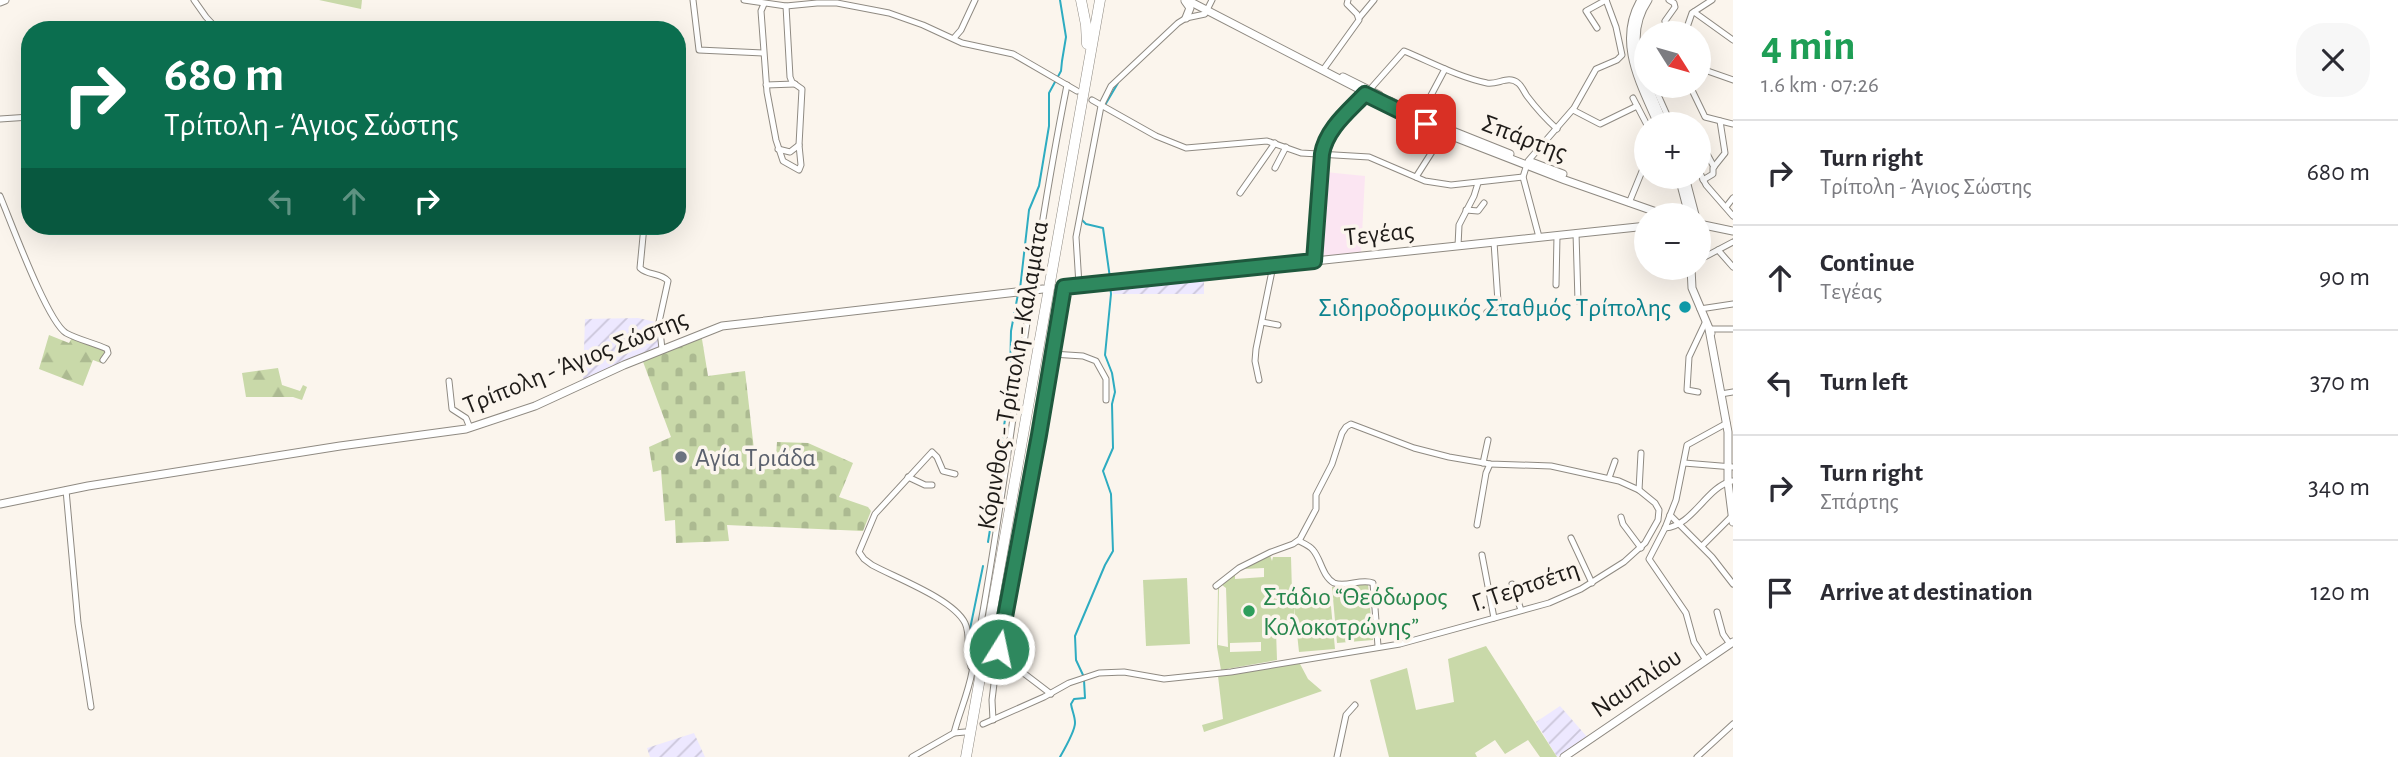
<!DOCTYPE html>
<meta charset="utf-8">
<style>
body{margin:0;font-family:"Alegreya Sans",sans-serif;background:#f7f7f7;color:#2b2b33;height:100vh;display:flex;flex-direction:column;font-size:26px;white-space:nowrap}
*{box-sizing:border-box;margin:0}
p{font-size:23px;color:#7c7c81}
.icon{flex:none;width:38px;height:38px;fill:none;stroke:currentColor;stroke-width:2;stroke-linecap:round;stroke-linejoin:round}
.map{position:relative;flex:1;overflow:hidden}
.drawer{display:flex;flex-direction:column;background:#fff;width:665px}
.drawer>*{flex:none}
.top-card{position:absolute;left:21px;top:21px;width:665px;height:214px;border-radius:28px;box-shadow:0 7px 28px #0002;background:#0b6e4f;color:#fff;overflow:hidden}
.needle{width:46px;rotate:127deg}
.tools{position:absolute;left:1634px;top:21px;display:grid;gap:14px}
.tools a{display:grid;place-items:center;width:77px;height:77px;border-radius:50%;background:#fff;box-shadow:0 7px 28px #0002;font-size:35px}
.pin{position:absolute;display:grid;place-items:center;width:60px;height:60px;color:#fff;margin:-30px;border-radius:14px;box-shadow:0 4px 10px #0006}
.me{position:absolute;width:77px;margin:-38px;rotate:10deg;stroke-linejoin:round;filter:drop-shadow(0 0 5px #0008)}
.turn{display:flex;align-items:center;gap:24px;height:147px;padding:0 28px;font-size:32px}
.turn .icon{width:91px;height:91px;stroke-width:2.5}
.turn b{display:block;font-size:49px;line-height:60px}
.lanes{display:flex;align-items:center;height:66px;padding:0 28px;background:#0003;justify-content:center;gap:35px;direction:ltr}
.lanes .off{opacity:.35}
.round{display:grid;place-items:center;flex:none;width:74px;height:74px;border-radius:28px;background:#f7f7f7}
.head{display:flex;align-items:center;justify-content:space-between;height:119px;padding:0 28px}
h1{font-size:42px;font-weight:700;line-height:52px;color:#1e9e55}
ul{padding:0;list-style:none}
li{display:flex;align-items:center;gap:21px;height:105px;padding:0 28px;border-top:2px solid #e1e1e2}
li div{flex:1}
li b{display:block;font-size:26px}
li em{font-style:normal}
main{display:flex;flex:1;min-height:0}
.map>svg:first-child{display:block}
.industrial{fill:url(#industrial-furrows)}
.education{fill:#fbe5f2}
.grass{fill:#c9d9a9;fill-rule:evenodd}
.forest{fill:url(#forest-firs)}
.cemetery{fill:url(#cemetery-stones)}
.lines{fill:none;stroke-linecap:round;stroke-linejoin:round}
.stream{stroke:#2eacc1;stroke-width:2}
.minor-casing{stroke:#8f8a82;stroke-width:7}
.major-casing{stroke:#8f8a82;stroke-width:9}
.highway-casing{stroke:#8f8a82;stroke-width:11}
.minor{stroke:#fff;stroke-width:5}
.major{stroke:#fff;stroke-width:7}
.highway{stroke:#fff;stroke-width:10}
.route-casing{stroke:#1e583d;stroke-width:18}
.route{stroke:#2e885e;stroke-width:12}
.culture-dot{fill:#0f9aa8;stroke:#fbf5ed;stroke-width:2.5}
.worship-dot{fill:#6b7280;stroke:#fbf5ed;stroke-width:2.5}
.leisure-dot{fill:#2e9e5b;stroke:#fbf5ed;stroke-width:2.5}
.labels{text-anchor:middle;stroke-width:7;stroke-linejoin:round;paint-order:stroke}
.street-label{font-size:26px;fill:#1e1b18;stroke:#fbf5ed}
.culture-label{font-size:26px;fill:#0d838f;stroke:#fbf5ed;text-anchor:end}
.worship-label{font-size:26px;fill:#5b616d;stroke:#fbf5ed;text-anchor:start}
.leisure-label{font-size:26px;fill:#27864d;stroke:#fbf5ed;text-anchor:start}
</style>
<main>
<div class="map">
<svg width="1733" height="757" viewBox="0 0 1733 757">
<defs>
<pattern id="industrial-furrows" width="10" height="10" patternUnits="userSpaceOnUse" patternTransform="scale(1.75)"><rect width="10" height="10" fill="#ede8ff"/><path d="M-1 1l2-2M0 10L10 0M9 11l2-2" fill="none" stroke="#cbc6da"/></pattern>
<pattern id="forest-firs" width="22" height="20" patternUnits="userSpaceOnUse" patternTransform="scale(1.75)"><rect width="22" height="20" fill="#c9d9a9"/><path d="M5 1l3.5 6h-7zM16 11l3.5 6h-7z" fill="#acba91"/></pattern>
<pattern id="cemetery-stones" width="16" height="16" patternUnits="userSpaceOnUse" patternTransform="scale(1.75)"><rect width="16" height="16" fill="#c9d9a9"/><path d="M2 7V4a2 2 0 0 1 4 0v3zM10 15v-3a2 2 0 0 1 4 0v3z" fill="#acba91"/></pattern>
</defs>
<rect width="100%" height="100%" fill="#fbf5ed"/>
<g class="industrial">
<path d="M1204,276v18h-91l-1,-10z"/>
<path d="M638,318l18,4 3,25 -76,33 2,-61z"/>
<path d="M1560,706l28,32 -31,19 -21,-35z"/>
<path d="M694,733l11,24h-55l-3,-9z"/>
</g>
<path class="education" d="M1325,172l40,4 -4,78 -41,3z"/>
<g class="grass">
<path d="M319,0h43l-1,9z"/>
<path d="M1270,555l2,6 1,-4h18l1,35 -17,1 -1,2 19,-1v5l37,-3 5,53 -36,3 -5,-47 1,24 -19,1 1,30 -56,10 -4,-23 1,-60 24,-19zM1264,568v9l-29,2v-4l8,-6zM1222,585l4,3 2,59 -10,-2 1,-57zM1261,642v9l-31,1v-9z"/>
<path d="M1187,578l3,66 -44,2 -3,-66z"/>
<path d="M1368,584l5,56 -36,3 -5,-56z"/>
<path d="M1486,646l71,111h-17l-12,-17 -23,14 -10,-14 -20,13 2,4h-88l-19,-77 37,-12 9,42 38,-8 -6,-43z"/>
<path d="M1299,662l9,17 14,12 -118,41 -2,-7 21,-6 -5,-43z"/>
</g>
<g class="forest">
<path d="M49,335l20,8 4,-7 33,14 -5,13 -8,-3 -10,26 -44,-17z"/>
<path d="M278,368l4,17 18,6 3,-6 4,2 -5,13 -9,-3h-47l-4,-24z"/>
</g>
<path class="cemetery" d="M701,333l7,43 37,-5 11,96 19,3 2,-28 31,1 45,20 -14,34 29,10 3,4 -8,20 -136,-6 2,16 -53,2 -1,-23 -10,1 -4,-51 -8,2 -4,-25 22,-10 -29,-78z"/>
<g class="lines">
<g class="stream">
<path d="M1105,105l13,-22"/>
<path d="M1082,220l4,4 17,4 7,50"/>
<path d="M1020,289l9,-79 10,-24 10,-60v-33l12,-22 1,-10 4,-24 -6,-37"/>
<path d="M1010,379l1,-48 7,-37"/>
<path d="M1000,452l6,-39"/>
<path d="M988,542l6,-37 3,-41"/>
<path d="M970,629l13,-63"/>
<path d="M1083,675l-7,-15 -1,-24 30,-71 8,-14 -2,-57 -8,-23 10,-23 -1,-44 3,-12 -3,-19 -7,-18 6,-61 -1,-10"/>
<path d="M1060,757c4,-7 15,-27 15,-34 0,-7 -3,-12 -4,-19l3,-5 11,-1 -1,-18"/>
</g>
<g class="minor-casing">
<g id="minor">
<path d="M194,0l12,17 12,13"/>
<path d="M693,0l6,50 64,3"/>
<path d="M744,0l42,6 31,-3h20l52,10 34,12 39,18 51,11 64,37"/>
<path d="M764,4l-3,7 6,81 9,48 7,21 16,9 2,-5 -2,-20 3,-56 -10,-7 -2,-5 -4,-71"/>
<path d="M1694,12l39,28"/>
<path d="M1359,18l15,-18"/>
<path d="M1665,21l10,-14 -1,-4 -5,-3"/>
<path d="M1597,28l-11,-17 20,-11"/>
<path d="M1685,33l7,-20 20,-13"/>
<path d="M954,38l7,-8 14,-30"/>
<path d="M1699,68l34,12"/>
<path d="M1323,70l36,-50 -2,-6 -10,-10 1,-4"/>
<path d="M766,85l29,-1"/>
<path d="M1654,86l17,38"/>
<path d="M1690,86l15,31 28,7"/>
<path d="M1633,98l14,27"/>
<path d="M1092,100l64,36 30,12 81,-7 34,12 68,4 56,24 26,4 72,-8"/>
<path d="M1573,110l27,14 37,-18"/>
<path d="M1420,116l25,-47"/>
<path d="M0,119l30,-2"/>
<path d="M778,149l12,3 9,-7"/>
<path d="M1707,154l7,13"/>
<path d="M1275,168l11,-21"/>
<path d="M1699,171l7,14 27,31"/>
<path d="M1416,177l28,-44"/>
<path d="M1703,180l10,-6v-6l12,-15 -5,-32"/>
<path d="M1240,193l35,-50"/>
<path d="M0,196c11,26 47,125 66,137 13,7 28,10 41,16l1,4 -5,7"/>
<path d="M1629,203l18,-44"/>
<path d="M1726,207l7,-9"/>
<path d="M1466,210l12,1 6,-8"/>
<path d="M644,226l-4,42c8,8 20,4 28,13l-9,41 3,27"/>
<path d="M1576,233l2,68"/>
<path d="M1539,237l-16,-60 5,-16 46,-53 22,-39 21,-9 5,-5 -6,-28 -10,-27"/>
<path d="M1458,246l1,-21 15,-29 4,-13"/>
<path d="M1718,250l15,17"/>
<path d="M1699,260l34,-18"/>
<path d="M1314,261l6,-89 6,-33 78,-88c27,11 54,26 83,32 11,2 21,-8 31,0 4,3 6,9 9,13 9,12 19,23 30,33"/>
<path d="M1079,285l-3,-48 25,-131 10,-20 67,-63 8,-5 19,-4 7,-14"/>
<path d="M1556,285l1,-49"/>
<path d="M1700,309l33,-5"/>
<path d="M1487,312l9,-5 2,-5 -4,-60"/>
<path d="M1262,322l16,3"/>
<path d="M1709,329h24"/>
<path d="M1052,354l31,2 13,5 10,18v21"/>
<path d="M1259,380l-4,-19 1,-12 17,-83"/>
<path d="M449,381l3,28 14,9 4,10"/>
<path d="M1698,392l-11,-2 2,-33 17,-36"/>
<path d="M1721,394l12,-2"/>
<path d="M1483,463l5,-23"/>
<path d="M1684,463l49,4"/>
<path d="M955,474l-12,-3 -6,-14 -5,-5 -57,62 -16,38 5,7 8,6c24,13 81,34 93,58 6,12 1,30 6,44"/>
<path d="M908,477l17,8h7"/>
<path d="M1609,478l6,-17"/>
<path d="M66,490l12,133 13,84"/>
<path d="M1639,490l2,-37"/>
<path d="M1670,515l42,42 21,27"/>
<path d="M1621,517l2,7 18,24"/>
<path d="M1477,525l9,-52 4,-9"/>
<path d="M1665,528c28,-2 41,-41 67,-47"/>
<path d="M1571,538l21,45"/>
<path d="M1299,541c4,2 11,5 14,9 8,9 9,26 21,33 12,5 27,-5 39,0l5,63"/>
<path d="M1702,546l30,-30"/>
<path d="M1482,555l12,63"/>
<path d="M1512,584l9,26"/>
<path d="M1717,612l6,22 7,10"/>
<path d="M997,659l20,9 34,26"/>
<path d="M1706,660l-12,-18 -8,-29 -37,-54 16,-31 11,-28 11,-55 40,-22"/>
<path d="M993,720l-1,-20 5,-41 42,-224 25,-148"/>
<path d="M983,724l61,-27 25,-14 30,-10 25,-1 40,7 67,-7 169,-28 149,-41 32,-14 43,-27 21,-19 13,-23 1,-10 -4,-7 -16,-13 -20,-9 -68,-15 -61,-2 -41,-7 -35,-9 -63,-24 -5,3 -4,6 -10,31 -16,31v14l-16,30 -7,5 -22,8 -32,16 -23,18"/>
<path d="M954,733c5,-20 14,-39 18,-61 37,-194 56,-392 95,-587"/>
<path d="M912,757l42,-24 11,-1"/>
<path d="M1337,757l9,-42 9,-10"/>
<path d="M1697,757l36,-33"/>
</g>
</g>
<g class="major-casing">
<g id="major">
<path d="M1187,0l257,133 121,47 100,35"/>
<path d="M1641,0c-25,42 0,84 17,124"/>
<path d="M1185,1l5,7 -4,10"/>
<path d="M0,2l5,-2"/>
<path d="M1343,77l36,18"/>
<path d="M1647,82c-12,-28 -17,-55 1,-82"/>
<path d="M1648,86l16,38"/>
<path d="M1390,101l55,27 65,26"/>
<path d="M1531,162l32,12"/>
<path d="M1679,177l10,38"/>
<path d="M1685,177l10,38"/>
<path d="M1663,210l16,5"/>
<path d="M1699,224l34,7"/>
<path d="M1691,268l1,20 19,45"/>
<path d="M1058,288l589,-62"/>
<path d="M1709,329l19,103v50l5,40"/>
<path d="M0,504l88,-18 252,-40 126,-17 69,-23 89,-41 98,-39 321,-37"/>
<path d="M1564,757l169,-115"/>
</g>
</g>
<g class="highway-casing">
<g id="highway">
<path d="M1081,0l5,25 1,19"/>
<path d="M966,757l134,-757"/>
</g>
</g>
<use href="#minor" class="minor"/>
<use href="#major" class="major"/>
<use href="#highway" class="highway"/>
</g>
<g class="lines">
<g class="route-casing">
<path id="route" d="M999,649l40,-214 25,-148 250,-26 8,-107c4,-25 27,-43 43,-60l61,30"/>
</g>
<use href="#route" class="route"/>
</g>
<circle class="culture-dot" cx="1685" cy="307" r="7"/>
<circle class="worship-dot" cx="681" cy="457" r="7"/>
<circle class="leisure-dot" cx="1249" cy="611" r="7"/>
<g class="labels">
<g class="street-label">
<text transform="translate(1525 137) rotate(21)" y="9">Σπάρτης</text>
<text transform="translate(1379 233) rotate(-6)" y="9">Τεγέας</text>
<text transform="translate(575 361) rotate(-22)" y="9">Τρίπολη - Άγιος Σώστης</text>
<text transform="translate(1012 375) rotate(-80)" y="9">Κόρινθος - Τρίπολη - Καλαμάτα</text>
<text transform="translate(1525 585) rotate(-19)" y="9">Γ. Τερτσέτη</text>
<text transform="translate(1636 682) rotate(-34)" y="9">Ναυπλίου</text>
</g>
<g class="culture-label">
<text x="1671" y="316">Σιδηροδρομικός Σταθμός Τρίπολης</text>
</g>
<g class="worship-label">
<text x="695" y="466">Αγία Τριάδα</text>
</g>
<g class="leisure-label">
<text x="1263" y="605">Στάδιο “Θεόδωρος<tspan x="1263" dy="30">Κολοκοτρώνης”</tspan></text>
</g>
</g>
</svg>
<div class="tools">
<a><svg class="needle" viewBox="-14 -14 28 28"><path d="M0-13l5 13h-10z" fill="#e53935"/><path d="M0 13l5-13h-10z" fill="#7c7c81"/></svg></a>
<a>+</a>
<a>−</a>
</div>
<div class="pin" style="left:1426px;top:124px;background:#d93025"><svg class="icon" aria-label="arrive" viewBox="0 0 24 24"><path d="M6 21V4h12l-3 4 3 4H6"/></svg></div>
<svg class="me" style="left:999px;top:649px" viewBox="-20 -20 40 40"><circle r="17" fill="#2e885e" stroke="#fff" stroke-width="3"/><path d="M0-11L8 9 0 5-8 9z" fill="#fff"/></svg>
<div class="top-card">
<div class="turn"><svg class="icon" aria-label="right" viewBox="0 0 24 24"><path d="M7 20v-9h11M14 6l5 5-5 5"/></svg><div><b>680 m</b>Τρίπολη - Άγιος Σώστης</div></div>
<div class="lanes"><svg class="icon off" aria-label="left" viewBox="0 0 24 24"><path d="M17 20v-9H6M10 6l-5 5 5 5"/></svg><svg class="icon off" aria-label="ahead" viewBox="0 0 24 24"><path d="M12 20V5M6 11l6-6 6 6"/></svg><svg class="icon" aria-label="right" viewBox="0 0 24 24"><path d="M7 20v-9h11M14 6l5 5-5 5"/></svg></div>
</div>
</div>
<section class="drawer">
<div class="head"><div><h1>4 min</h1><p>1.6 km · 07:26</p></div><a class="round"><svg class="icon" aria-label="close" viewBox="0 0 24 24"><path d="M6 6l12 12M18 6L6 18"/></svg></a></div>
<ul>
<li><svg class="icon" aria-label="right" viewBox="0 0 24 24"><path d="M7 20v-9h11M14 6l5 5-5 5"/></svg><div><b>Turn right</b><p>Τρίπολη - Άγιος Σώστης</p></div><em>680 m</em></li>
<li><svg class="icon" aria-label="ahead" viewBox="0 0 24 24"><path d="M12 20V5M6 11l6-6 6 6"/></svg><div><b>Continue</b><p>Τεγέας</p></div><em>90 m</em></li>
<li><svg class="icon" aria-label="left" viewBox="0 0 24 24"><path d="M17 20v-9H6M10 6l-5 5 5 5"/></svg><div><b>Turn left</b></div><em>370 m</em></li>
<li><svg class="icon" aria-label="right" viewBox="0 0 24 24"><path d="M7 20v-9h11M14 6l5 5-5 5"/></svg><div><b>Turn right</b><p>Σπάρτης</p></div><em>340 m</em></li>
<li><svg class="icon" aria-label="arrive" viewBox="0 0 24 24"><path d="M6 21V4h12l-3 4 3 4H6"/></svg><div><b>Arrive at destination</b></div><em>120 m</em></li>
</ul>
</section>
</main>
